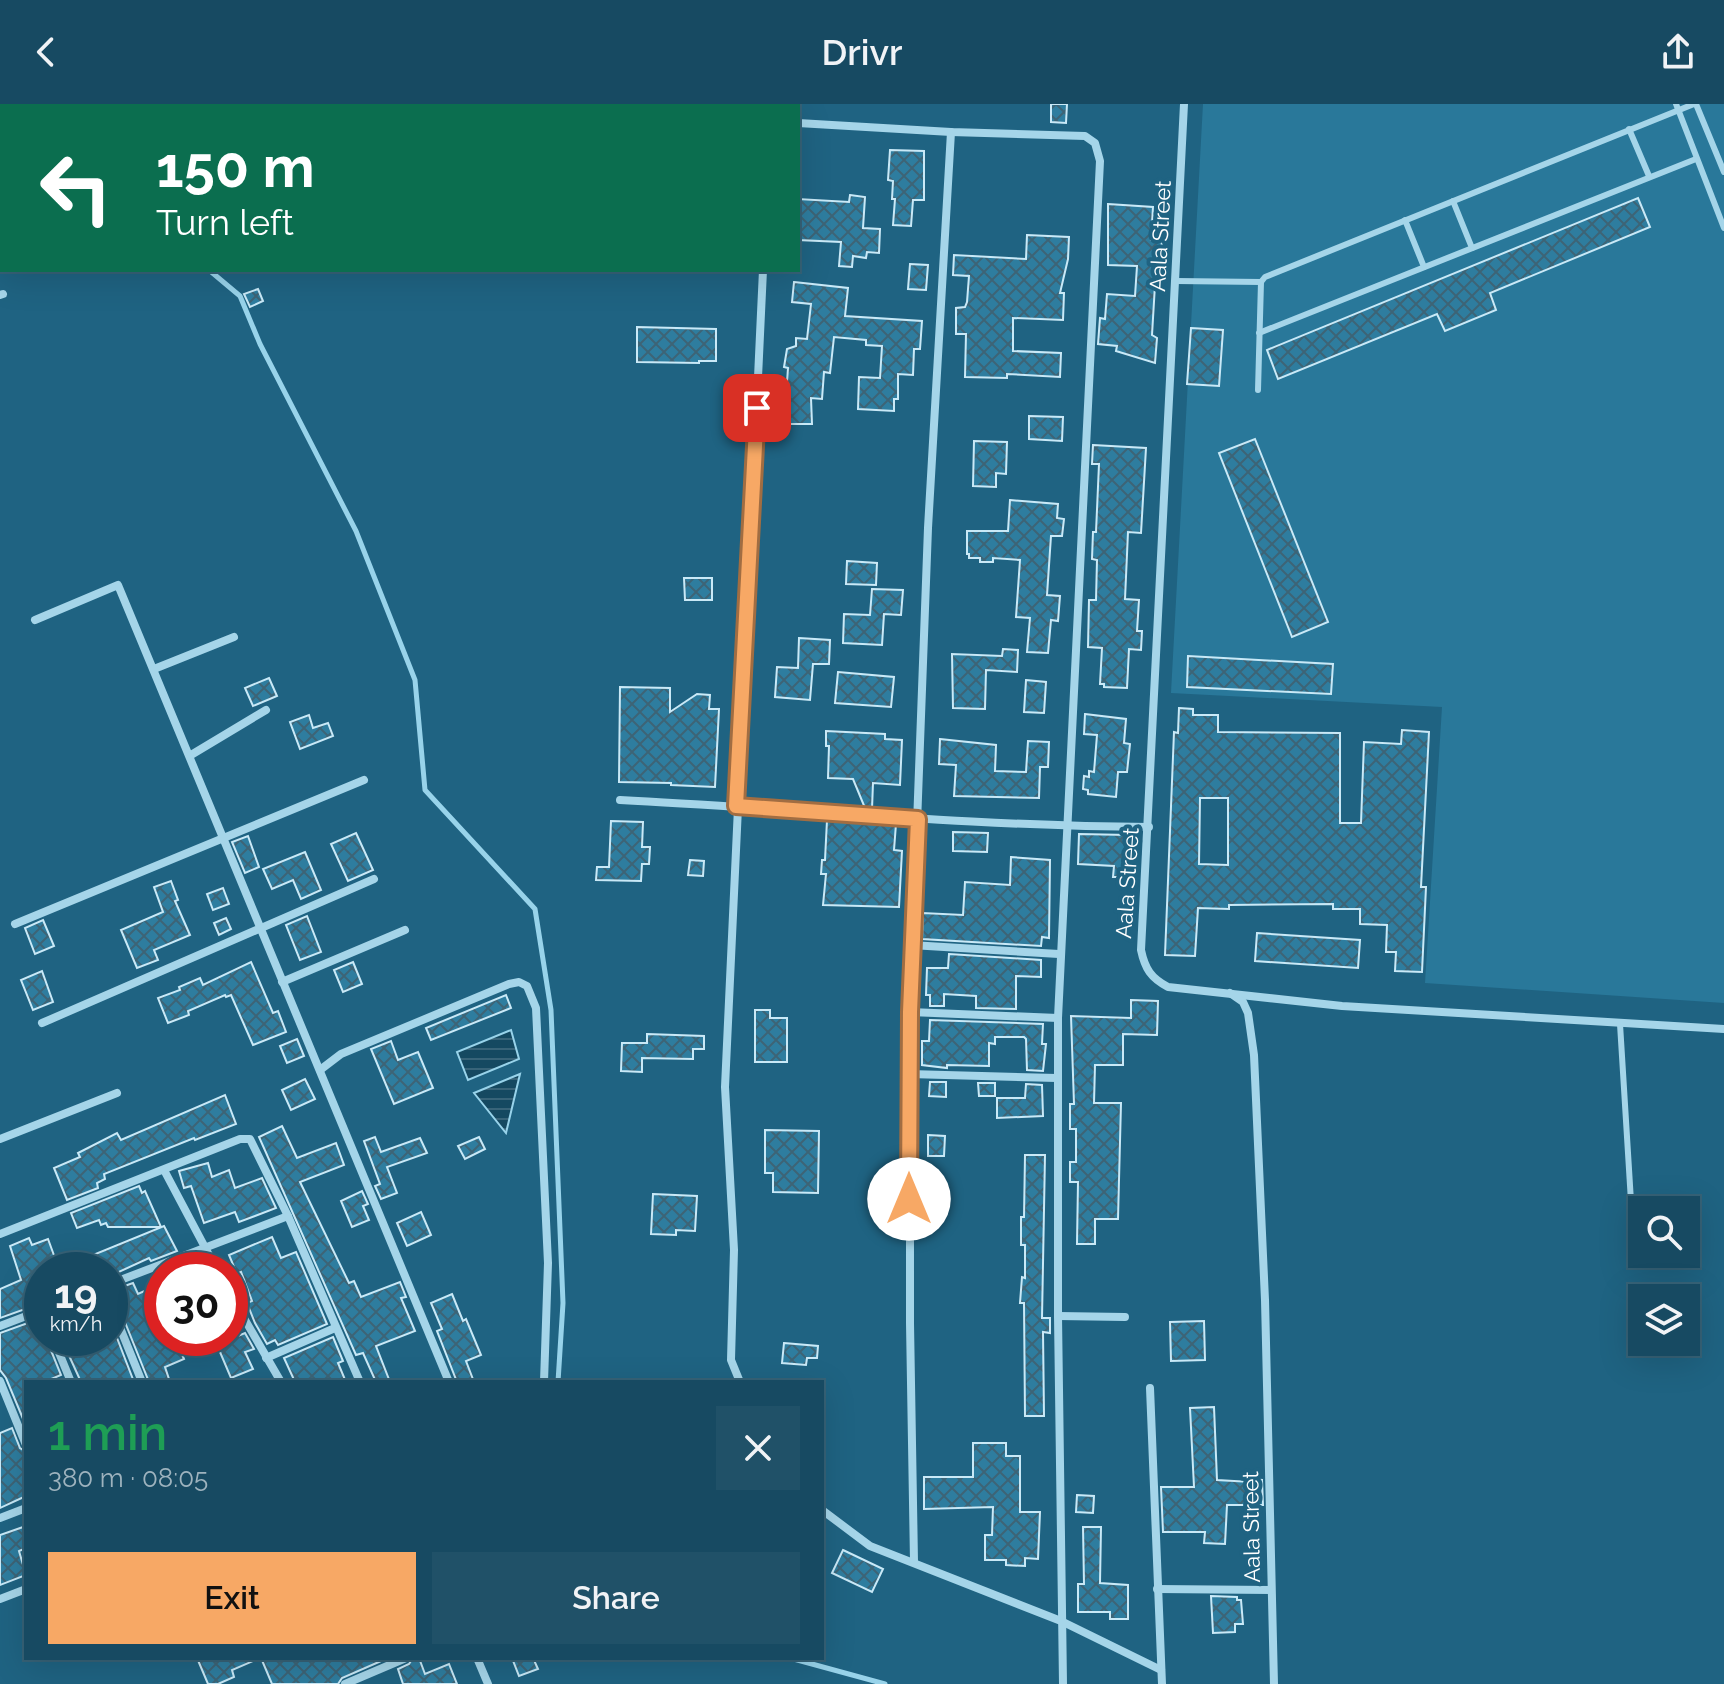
<!DOCTYPE html>
<meta charset="utf-8">
<style>
body{margin:0;font-family:Raleway,sans-serif;background:#205168;color:#f1f3f6;height:100vh;display:flex;flex-direction:column;font-size:30px;white-space:nowrap}
*{box-sizing:border-box;margin:0}
p{font-size:26px;color:#9eb3be}
.icon{flex:none;width:44px;height:44px;fill:none;stroke:currentColor;stroke-width:2;stroke-linecap:round;stroke-linejoin:round}
.map{position:relative;flex:1;overflow:hidden}
.panel{position:absolute;left:24px;top:1276px;width:800px;height:280px;display:flex;flex-direction:column;background:#174a62;border-radius:0px;box-shadow:0 8px 32px #0002,0 0 0 2px #366277}
.panel>*{flex:none}
.guide{position:absolute;left:0px;top:0px;width:800px;height:168px;box-shadow:0 8px 32px #0002,0 0 0 2px #366277;background:#0b6e4f;color:#fff;overflow:hidden}
.tools{position:absolute;left:1628px;top:1092px;display:grid;gap:16px}
.tools a{display:grid;place-items:center;width:72px;height:72px;border-radius:0px;background:#174a62;box-shadow:0 8px 32px #0002,0 0 0 2px #366277;font-size:40px}
.speed{position:absolute;left:24px;top:1148px;display:flex;gap:16px;font-size:40px;font-weight:700;text-align:center}
.speed>*{display:grid;place-content:center;width:104px;height:104px;border-radius:50%;background:#174a62;box-shadow:0 8px 32px #0002,0 0 0 2px #366277;line-height:1}
.speed small{font-size:20px;font-weight:400}
.speed .limit{border:12px solid #d22;background:#fff;color:#111}
.pin{position:absolute;display:grid;place-items:center;width:68px;height:68px;color:#fff;margin:-34px;border-radius:16px;box-shadow:0 4px 12px #0006}
.me{position:absolute;width:88px;margin:-44px;rotate:0deg;stroke-linejoin:round;filter:drop-shadow(0 0 6px #0008)}
.turn{display:flex;align-items:center;gap:28px;height:168px;padding:0 24px;font-size:36px}
.turn .icon{width:104px;height:104px;stroke-width:2.5}
.turn b{display:block;font-size:56px;line-height:68px}
.round{display:grid;place-items:center;flex:none;width:84px;height:84px;border-radius:0px;background:#205168}
.summary{display:flex;align-items:center;justify-content:space-between;height:136px;padding:0 24px}
h1{font-size:48px;font-weight:600;line-height:60px;color:#1e9e55}
.cta{display:flex;gap:16px;margin-top:auto;padding:16px 24px}
.cta a{flex:1;height:92px;border-radius:0px;background:#f7a865;color:#111;font-size:32px;font-weight:600;line-height:92px;text-align:center}
.cta a+a{background:#205168;color:#f1f3f6}
header{display:flex;justify-content:space-between;align-items:center;height:104px;padding:0 24px;background:#174a62;font-size:36px;font-weight:600}
.map>svg:first-child{display:block}
.pitch{fill:#29789a}
.water{fill:url(#water-rules);stroke:#98d3ea;stroke-width:2}
.lines{fill:none;stroke-linecap:round;stroke-linejoin:round}
.stream{stroke:#98d3ea;stroke-width:5}
.building{fill:url(#building-cross-hatch);stroke:#c9e9f7;stroke-width:2;fill-rule:evenodd}
.service{stroke:#a5d5e9;stroke-width:6}
.minor{stroke:#a5d5e9;stroke-width:8}
.route-casing{stroke:#a16d42;stroke-width:20}
.route{stroke:#f7a865;stroke-width:14}
.labels{text-anchor:middle;stroke-width:8;stroke-linejoin:round;paint-order:stroke}
.street-label{font-size:22px;fill:#fff;stroke:#1f6382}
</style>
<header><svg class="icon" aria-label="back" viewBox="0 0 24 24"><path d="M15 5l-7 7 7 7"/></svg>Drivr<svg class="icon" aria-label="share" viewBox="0 0 24 24"><path d="M12 15V3M7 8l5-5 5 5M5 13v7h14v-7"/></svg></header>
<div class="map">
<svg width="1724" height="1580" viewBox="0 0 1724 1580">
<defs>
<pattern id="water-rules" width="6" height="5" patternUnits="userSpaceOnUse" patternTransform="scale(2)"><rect width="6" height="5" fill="#154961"/><path d="M0 2.5h6" fill="none" stroke="#386479"/></pattern>
<pattern id="building-cross-hatch" width="8" height="8" patternUnits="userSpaceOnUse" patternTransform="scale(2)"><rect width="8" height="8" fill="#2e7d9f"/><path d="M0 0l8 8M0 8l8-8" fill="none" stroke="#3d6476"/></pattern>
</defs>
<rect width="100%" height="100%" fill="#1f6382"/>
<path class="pitch" d="M1203,0h521v899l-299,-20 17,-276 -271,-14z"/>
<g class="water">
<path d="M511,926l8,29 -51,21 -11,-28z"/>
<path d="M520,970l-14,59 -32,-40z"/>
</g>
<g class="lines">
<g class="stream">
<path d="M8,0l1,2"/>
<path d="M209,166l31,26 20,48 96,187 59,149 10,110 110,119 16,101 12,293 -5,79"/>
<path d="M790,1554l95,26"/>
</g>
</g>
<g class="building">
<path d="M1051,0h16l-1,19 -15,-1z"/>
<path d="M890,46l34,1v49h-11l-2,26 -18,-1 2,-26h-3l1,-18 -5,-1z"/>
<path d="M850,91l15,2 -2,31 17,1 -1,24 -12,-1 -1,6 -13,-2 -1,11 -13,-1 2,-24 -43,-2v-41l51,3z"/>
<path d="M1638,94l12,29 -160,66 6,17 -51,21 -8,-17 -159,65 -11,-29z"/>
<path d="M1108,100l45,3 -2,33h11l-2,28h-4l-4,67 5,3 -2,25 -39,-12 1,-5 -19,-2 2,-26 5,1 2,-25 28,2 2,-30 -29,-1z"/>
<path d="M1027,131l42,2 -1,22 -8,34h4l-1,27 -50,-2v33l48,2 -1,24 -53,-3v4l-42,-1 1,-43h-10v-26l9,-1 2,-5 2,-26 -16,-1 1,-20 72,4z"/>
<path d="M910,160l18,1 -2,25 -18,-1z"/>
<path d="M794,178l54,6 -3,28 77,5 -2,28h-6l-1,26 -15,-1v25h-4v12l-36,-2 1,-32 21,1 2,-32 -16,-1v-5l-32,-3 -4,36 -6,-1 -2,27 -11,-1 1,26h-24l-2,-28 2,-28 -4,-1 3,-18 9,-3v-8l11,1 4,-35 -19,-2z"/>
<path d="M258,185l5,12 -13,6 -6,-13z"/>
<path d="M637,223l79,2v32h-17v2l-62,-1z"/>
<path d="M1191,224l32,2 -4,56 -32,-2z"/>
<path d="M1029,312l34,1 -1,24 -33,-2z"/>
<path d="M1255,335l73,183 -36,15 -73,-184z"/>
<path d="M974,337l33,1 -1,32 -10,-1v14l-23,-1z"/>
<path d="M1093,341l53,3 -5,85 -13,-1 -3,67 14,1 -2,31h5l-1,19 -12,-1 -2,39 -23,-1v-3h-4l2,-36 -14,-1 1,-47h7l1,-40 -5,-1 1,-27h3l3,-68h-7z"/>
<path d="M1010,396l48,4 -1,14 7,1 -2,17h-11l-4,59 13,1 -2,25 -7,-1 -3,33 -21,-1 3,-34 -14,-1 4,-57 -27,-2v4h-13v-4h-11v-4h-2v-23h41z"/>
<path d="M847,457l30,2 -1,22 -30,-1z"/>
<path d="M684,474h28v22h-27z"/>
<path d="M872,485l31,1 -2,25 -17,-1 -2,31 -39,-2 1,-29 26,1z"/>
<path d="M799,534l31,2 -1,24h-16l-3,36 -35,-3 2,-30 21,1z"/>
<path d="M1003,545l15,1 -1,22 -31,-2 -1,39 -32,-1 -1,-54 50,2z"/>
<path d="M1188,552l145,8 -2,30 -144,-7z"/>
<path d="M838,568l56,5 -3,30 -56,-4z"/>
<path d="M269,574l8,18 -24,10 -8,-18z"/>
<path d="M1026,576l20,2 -2,31 -20,-1z"/>
<path d="M620,583l50,1v24l27,-18 13,1 -1,14h10l-4,78 -44,-2v-2l-52,-1z"/>
<path d="M1179,604l14,1v6h25v17l122,1v90h21l3,-81 37,2 1,-14 27,2 -8,155h5l-4,85 -27,-1 1,-19h-10l1,-27 -27,-1v-15h-27v-5l-104,1v4l-31,-1 -3,48 -30,-1 9,-223 4,1zM1200,694h28v67l-29,-1z"/>
<path d="M1085,610l41,5 -2,24 6,1 -3,28h-9l-2,25 -28,-3v-4l-5,-1 1,-13 5,1v-6l5,1 3,-37 -13,-1z"/>
<path d="M309,611l4,13 15,-5 5,13 -33,13 -10,-27z"/>
<path d="M826,627l59,3v5l17,1 -2,45 -27,-2 -1,26 -7,-1 -12,-29 -25,-1 1,-32h-3z"/>
<path d="M940,635l56,6 -1,26 31,1 2,-31 21,1 -1,25h-8l-1,31 -85,-2 2,-31 -17,-1z"/>
<path d="M827,716l69,4 -2,26 8,1 -3,56 -76,-2 3,-31h-5l1,-14h3z"/>
<path d="M611,717l32,1 -1,25h8l-1,17h-7l-1,17 -45,-1 1,-13h12z"/>
<path d="M953,728l35,1 -1,19 -34,-1z"/>
<path d="M356,729l17,37 -25,11 -17,-37z"/>
<path d="M1079,730l49,1 -1,42h-14l1,-11 -36,-2z"/>
<path d="M248,732l11,31 -14,6 -13,-31z"/>
<path d="M305,748l16,38 -20,9 -8,-19 -21,9 -9,-20z"/>
<path d="M1011,753l39,3 -1,78 -7,-1 -1,9 -119,-7 1,-26 40,2 2,-33 45,3z"/>
<path d="M690,756l14,1 -1,15 -15,-1z"/>
<path d="M171,777l7,19 -3,1 15,34 -36,15 4,10 -21,8 -16,-38 42,-18 -9,-25z"/>
<path d="M223,784l6,16 -16,6 -6,-16z"/>
<path d="M307,812l14,36 -21,8 -14,-35z"/>
<path d="M226,814l5,11 -12,6 -5,-12z"/>
<path d="M43,816l11,26 -19,8 -10,-26z"/>
<path d="M1257,829l103,7 -2,28 -103,-7z"/>
<path d="M949,850l92,6v17l-25,-1v33l-40,-1v-12l-32,-2v12h-14v-11h-4l1,-27h21z"/>
<path d="M251,858l22,51 5,-2 8,21 -33,13 -22,-50 -5,2 -1,-2 -37,16 1,4 -21,8 -10,-25 22,-8 -1,-3 21,-9 3,7z"/>
<path d="M353,858l9,22 -19,8 -9,-22z"/>
<path d="M42,867l11,31 -20,8 -12,-30z"/>
<path d="M506,891l5,13 -80,32 -5,-12z"/>
<path d="M1131,896l27,1 -1,34 -34,-1v31h-28l-1,38h27l-3,116h-23v25h-18l1,-62h-8v-20h6v-33h-6v-25h4l-3,-88 60,2z"/>
<path d="M755,906h15v8h17v44h-32z"/>
<path d="M930,916l113,4 -1,20h4l-3,27 -16,-1 -1,-31 -2,-2h-29v7l-6,-1v23l-42,-1v3l-25,-3v-24h7z"/>
<path d="M647,930l57,2v13h-11v10l-51,-1v14l-21,-1 1,-28h25z"/>
<path d="M297,935l7,17 -17,7 -7,-17z"/>
<path d="M391,937l7,19 20,-8 15,36 -39,16 -23,-55z"/>
<path d="M305,975l10,20 -24,11 -9,-20z"/>
<path d="M930,978h16v15l-17,-1z"/>
<path d="M978,979h17v13h-16z"/>
<path d="M1026,980l16,1 1,31 -46,2v-20h28z"/>
<path d="M225,991l11,29 -41,16 -1,-2 -90,36 1,5 -8,4 1,5 -31,12 -13,-32 26,-11 -2,-4 39,-20 4,7z"/>
<path d="M282,1022l15,32 39,-15 8,22 -44,17 49,101 5,-2 7,16 39,-15 6,15 -5,1 14,33 -39,15 14,36h-14l-13,-29 -7,2 -97,-218z"/>
<path d="M765,1026l54,1 -1,62 -45,-1v-19h-8z"/>
<path d="M928,1031l17,1 -1,20h-16z"/>
<path d="M375,1033l6,15 39,-14 7,15 -40,14 10,26 -16,6 -6,-13 5,-2 -16,-43z"/>
<path d="M479,1033l6,12 -20,10 -7,-13z"/>
<path d="M1025,1051h20l-3,163h8v15l-7,-1 1,84h-19l-1,-113h-4l2,-26 3,1v-33h-4v-28h3z"/>
<path d="M208,1059l4,14 17,-7 6,18 27,-10 14,30 -37,14 -4,-10 -31,11 -13,-37 -7,2 -5,-17z"/>
<path d="M139,1082l3,7 3,-2 16,36h-53l-2,-4 -5,2 -2,-5 -22,8 -6,-15z"/>
<path d="M362,1087l6,13 -5,2 6,14 -17,7 -11,-26z"/>
<path d="M653,1090l44,2 -2,35 -19,-1v5l-25,-1z"/>
<path d="M421,1108l10,23 -24,11 -10,-23z"/>
<path d="M164,1122l13,25 -26,10 -2,-3 -39,18v-6h-68v33l-42,15v-29l21,-9 -11,-34 19,-8 3,7 16,-6 11,30z"/>
<path d="M272,1133l9,21 15,-6 31,72 -49,21 -3,-5 -8,4 -12,-21 -8,-20 5,-2 -11,-29 -4,2 -8,-19z"/>
<path d="M133,1179l5,11 24,-11v55h13l9,21 -19,8 5,15h-21l-33,-82 -6,-4v-5z"/>
<path d="M452,1190l11,27 3,-2 15,36 -15,6 8,21h-17l-20,-51 5,-2 -11,-26z"/>
<path d="M36,1216l6,18h4l15,37 -17,7h-18v44l-20,-48 -6,-8v-37z"/>
<path d="M1204,1217l1,39 -34,1 -1,-39z"/>
<path d="M245,1229l9,16 -9,3 8,17 -22,9 -17,-40h19z"/>
<path d="M333,1233l10,24 -5,2 8,19h-51l-11,-24z"/>
<path d="M61,1234h16l3,7 20,-7h17l17,44h-53z"/>
<path d="M784,1239l34,3 -1,12h-10l-1,7 -24,-2z"/>
<path d="M1214,1303l3,73 34,2v-3l11,1 1,25h-36l-2,39 -21,-1 1,-11h-42l-2,-45h33l-4,-79z"/>
<path d="M12,1324l8,20 6,4v44l-26,12v-75z"/>
<path d="M973,1339h33v13h14v56h20l-2,47 -13,-1v8l-19,-1v-5h-21v-25h7l1,-28 -69,2v-32h49z"/>
<path d="M1077,1391l17,1 -1,17 -17,-1z"/>
<path d="M26,1422v22l-7,3 7,24 -26,10v-50z"/>
<path d="M1083,1423h18l-1,56 28,2v34h-18v-7h-32v-28h6z"/>
<path d="M843,1446l40,19 -11,23 -40,-19z"/>
<path d="M1211,1492l26,1v3h4l2,24h-8v8l-22,1z"/>
<path d="M197,1554h63l-28,12 2,7 -16,7h-10z"/>
<path d="M261,1554h127l-46,20 -4,6h-66z"/>
<path d="M413,1554h6l6,16 24,-10 8,20h-54l-5,-15 11,-5z"/>
<path d="M512,1554h21l5,11 -19,7z"/>
</g>
<g class="lines">
<g class="service">
<path d="M1676,0l48,124"/>
<path d="M1696,0l28,68"/>
<path d="M1629,25l20,47"/>
<path d="M1453,97l19,47"/>
<path d="M1405,116l19,47"/>
<path d="M1176,177l85,1 4,-5 429,-173"/>
<path d="M1259,229l437,-174"/>
<path d="M1258,286l3,-108"/>
<path d="M1620,920l15,242"/>
</g>
<g class="minor">
<path d="M431,0l40,2"/>
<path d="M1184,0l-43,846c4,19 10,28 27,37l174,19 382,23"/>
<path d="M148,2l3,-2"/>
<path d="M771,2v-2"/>
<path d="M798,19l153,9 134,4 10,7 5,18 -42,857v298l5,368"/>
<path d="M0,191l3,-1"/>
<path d="M35,516l83,-35 331,797"/>
<path d="M154,565l80,-32"/>
<path d="M191,651l75,-45"/>
<path d="M620,696c176,9 352,26 529,27"/>
<path d="M15,820l349,-144"/>
<path d="M911,841l148,9"/>
<path d="M282,878l123,-52"/>
<path d="M1230,889l13,9 5,11 6,42 11,245 9,384"/>
<path d="M910,908l148,6"/>
<path d="M42,919l332,-144"/>
<path d="M320,966l21,-16 168,-70 10,-2 8,4 9,22 12,255 -4,119"/>
<path d="M909,970l148,4"/>
<path d="M0,1035l117,-46"/>
<path d="M164,1066l53,100"/>
<path d="M0,1130l240,-95h10l38,77 72,166"/>
<path d="M110,1180l178,-68"/>
<path d="M230,1190l51,88"/>
<path d="M110,1199l32,79"/>
<path d="M1058,1212l67,1"/>
<path d="M0,1222l42,-16"/>
<path d="M53,1234l18,44"/>
<path d="M266,1254l69,-30"/>
<path d="M0,1277l26,64"/>
<path d="M740,1278l-9,-22 3,-110 -9,-163 38,-817"/>
<path d="M1150,1284l12,296"/>
<path d="M822,1406l48,36 191,75 100,49"/>
<path d="M0,1414l26,-10"/>
<path d="M914,1458l-4,-239v-311l18,-484 23,-396"/>
<path d="M1157,1485l114,1"/>
<path d="M0,1495l26,-10"/>
<path d="M477,1554l11,26"/>
<path d="M345,1580l61,-26"/>
</g>
</g>
<g class="lines">
<g class="route-casing">
<path id="route" d="M757,304l-21,398 182,13 -8,193 -1,187"/>
</g>
<use href="#route" class="route"/>
</g>
<g class="labels">
<g class="street-label">
<text transform="translate(1160 132) rotate(-87)" y="8">Aala Street</text>
<text transform="translate(1127 779) rotate(-86)" y="8">Aala Street</text>
<text transform="translate(1251 1423) rotate(-91)" y="8">Aala Street</text>
</g>
</g>
</svg>
<div class="tools">
<a><svg class="icon" aria-label="search" viewBox="0 0 24 24"><circle cx="10" cy="10" r="6"/><path d="M15 15l6 6"/></svg></a>
<a><svg class="icon" aria-label="layers" viewBox="0 0 24 24"><path d="M12 4l9 5-9 5-9-5zM3 14l9 5 9-5"/></svg></a>
</div>
<div class="speed"><div>19<small>km/h</small></div><div class="limit">30</div></div>
<div class="pin" style="left:757px;top:304px;background:#d93025"><svg class="icon" aria-label="arrive" viewBox="0 0 24 24"><path d="M6 21V4h12l-3 4 3 4H6"/></svg></div>
<svg class="me" style="left:909px;top:1095px" viewBox="-20 -20 40 40"><circle r="19" fill="#fff"/><path d="M0-13L10 11 0 6-10 11z" fill="#f7a865"/></svg>
<div class="guide">
<div class="turn"><svg class="icon" aria-label="left" viewBox="0 0 24 24"><path d="M17 20v-9H6M10 6l-5 5 5 5"/></svg><div><b>150 m</b>Turn left</div></div>
</div>
<section class="panel">
<div class="summary"><div><h1>1 min</h1><p>380 m · 08:05</p></div><a class="round"><svg class="icon" aria-label="close" viewBox="0 0 24 24"><path d="M6 6l12 12M18 6L6 18"/></svg></a></div>
<div class="cta"><a>Exit</a><a>Share</a></div>
</section>
</div>
